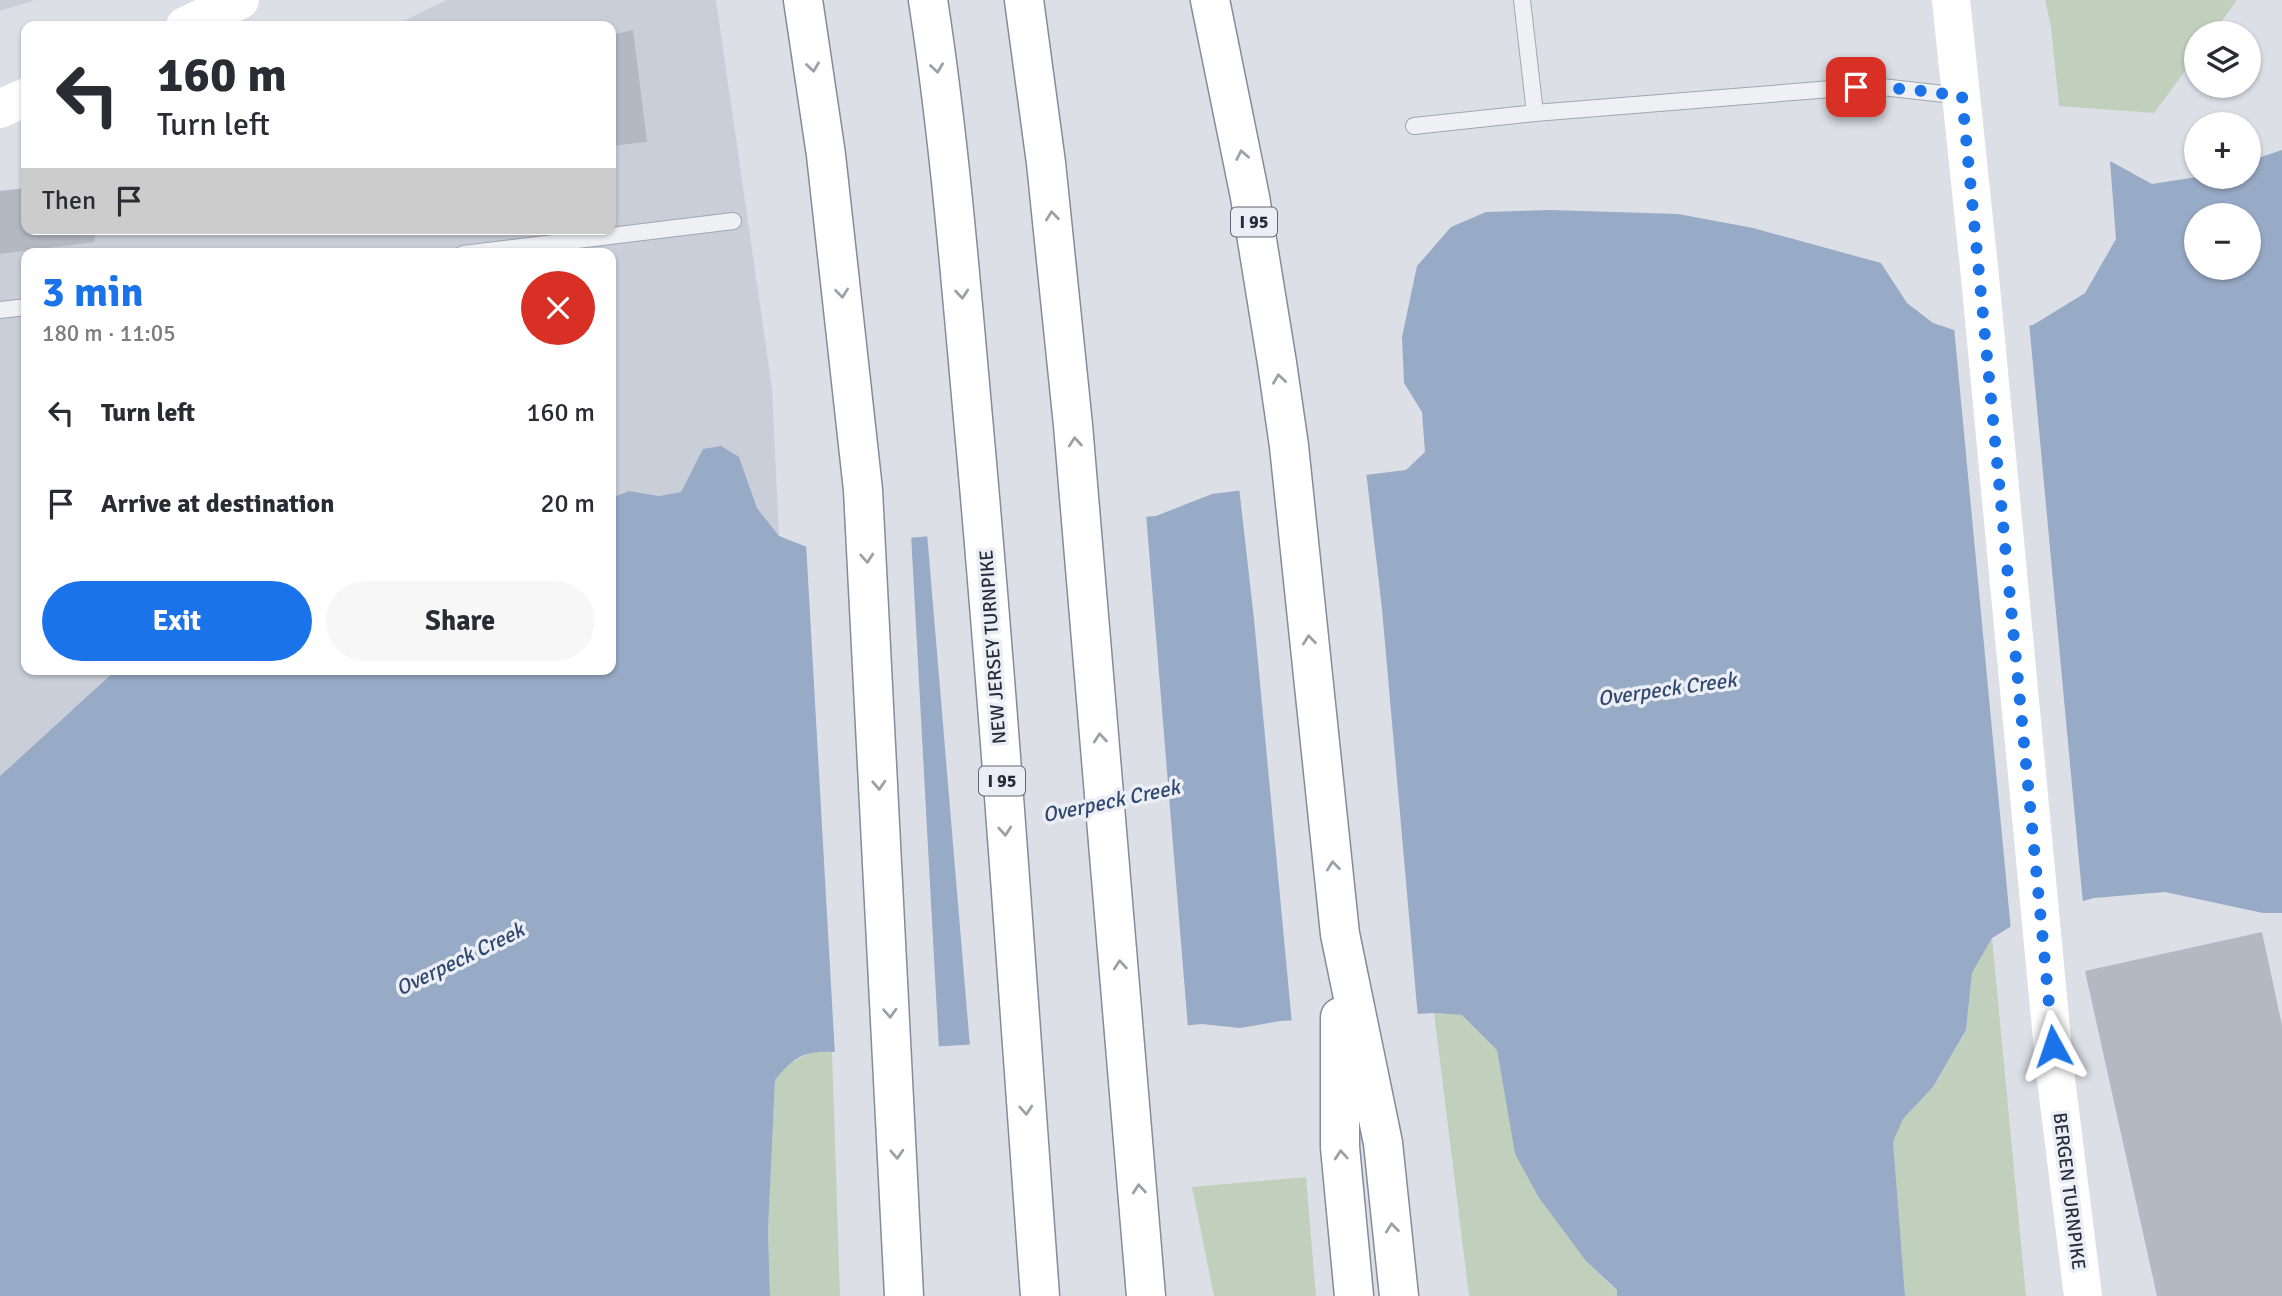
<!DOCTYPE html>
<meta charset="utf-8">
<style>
body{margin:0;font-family:Signika,sans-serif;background:#f7f7f7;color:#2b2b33;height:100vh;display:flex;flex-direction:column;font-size:26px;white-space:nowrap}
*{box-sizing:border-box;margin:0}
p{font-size:23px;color:#7c7c81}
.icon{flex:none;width:38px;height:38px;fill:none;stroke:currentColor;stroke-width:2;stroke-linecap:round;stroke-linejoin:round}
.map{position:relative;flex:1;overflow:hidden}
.drawer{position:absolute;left:21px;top:248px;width:595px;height:427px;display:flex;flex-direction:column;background:#fff;border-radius:14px;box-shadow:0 2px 5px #0004}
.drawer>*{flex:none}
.hud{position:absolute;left:21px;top:21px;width:595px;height:214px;border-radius:14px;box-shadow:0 2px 5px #0004;background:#fff;color:#2b2b33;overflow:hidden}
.buttons{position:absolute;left:2184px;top:21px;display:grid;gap:14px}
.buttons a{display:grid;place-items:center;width:77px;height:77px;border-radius:50%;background:#fff;box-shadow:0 2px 5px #0004;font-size:35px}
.pin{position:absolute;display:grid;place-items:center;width:60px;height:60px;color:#fff;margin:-30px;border-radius:14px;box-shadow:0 4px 10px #0006}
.me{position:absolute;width:77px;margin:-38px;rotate:355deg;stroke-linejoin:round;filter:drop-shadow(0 0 5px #0008)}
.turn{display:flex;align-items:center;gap:24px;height:147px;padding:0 21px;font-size:32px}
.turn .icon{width:91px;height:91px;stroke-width:2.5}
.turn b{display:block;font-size:49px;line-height:60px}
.then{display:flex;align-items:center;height:66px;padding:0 21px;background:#0003;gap:14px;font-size:26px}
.round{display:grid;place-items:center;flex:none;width:74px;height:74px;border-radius:37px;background:#f7f7f7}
.overview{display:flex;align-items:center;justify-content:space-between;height:119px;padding:0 21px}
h1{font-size:42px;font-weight:700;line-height:52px;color:#1a73e8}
.cta{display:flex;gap:14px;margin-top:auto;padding:14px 21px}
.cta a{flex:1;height:80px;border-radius:42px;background:#1a73e8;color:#fff;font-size:28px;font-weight:700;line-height:80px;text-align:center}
.cta a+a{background:#f7f7f7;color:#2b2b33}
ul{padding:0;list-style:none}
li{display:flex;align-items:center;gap:21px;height:91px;padding:0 21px}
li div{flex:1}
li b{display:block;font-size:26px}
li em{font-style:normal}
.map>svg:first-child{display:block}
.built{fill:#caced8}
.green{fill:#c0d0bd}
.water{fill:#97aac6;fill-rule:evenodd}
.pier{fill:#dcdfe6}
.building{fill:#b3b8c2}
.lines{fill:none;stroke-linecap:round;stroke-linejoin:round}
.service-casing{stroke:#a2a6b0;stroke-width:18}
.motorway-casing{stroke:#848b9c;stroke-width:41}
.service{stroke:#eef0f4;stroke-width:16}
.secondary{stroke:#fff;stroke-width:38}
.motorway{stroke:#fff;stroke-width:38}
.oneway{stroke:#9da0a7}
.route{stroke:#1a73e8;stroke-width:12;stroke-dasharray:0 21.6}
.labels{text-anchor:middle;stroke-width:7;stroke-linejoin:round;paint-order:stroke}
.shield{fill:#ebeef4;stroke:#616673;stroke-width:2}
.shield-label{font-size:18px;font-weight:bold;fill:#262c3c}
.street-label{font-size:19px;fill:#262c3c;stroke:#ebeef4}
.water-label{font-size:21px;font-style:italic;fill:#31486e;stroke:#ebeef4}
</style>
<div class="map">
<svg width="2282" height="1296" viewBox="0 0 2282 1296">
<rect width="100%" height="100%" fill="#dcdfe6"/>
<g class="built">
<path d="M0,0h35l-35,11z"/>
<path d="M447,0h269l56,388 7,148 -22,-28 -18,-51 -46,11 -12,24 -22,4 -30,-5 -18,7v-244h-585v416h90l-116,106v-581l26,-6v40h585v-203h-218z"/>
</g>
<g class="green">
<path d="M2045,0h192l-24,33h-17v23l-42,57 -95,-7 -8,-79z"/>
<path d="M1992,938l34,358h-121l-13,-154 11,-23 30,-32 33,-56 6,-58z"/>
<path d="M1434,1013l28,2 35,35 18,104 24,44 47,63 31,30v5h-148z"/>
<path d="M813,1051l19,1 8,244h-70l-2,-65 7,-151 12,-15z"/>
<path d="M1306,1177l10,119h-102l-22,-109z"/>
</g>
<path class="water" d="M2282,150v763h-19l-98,-21 -71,6 -66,18 -36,22 -20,35 -6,57 -33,57 -30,32 -10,23 12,154h-288v-6l-31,-29 -47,-63 -24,-44 -18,-104 -35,-35 -28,-2 -154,8 -40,7 -38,-4 -238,21 -132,7c-28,-2 -39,6 -57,28l-7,151 2,65h-770v-520l116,-106h495v-172l18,-7 30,5 22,-4 22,-43 18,-3 18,11 18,51 22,28 28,11 349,-31 56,-22 194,-24 19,-18 -3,-40 -18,-29 -2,-46 15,-71 34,-39 35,-15 64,-2 128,4 75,14 128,35 26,40 26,20 30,10 33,-1 37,-7 52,-32 31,-54 -6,-78 42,23 45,-7h52v-16zM2196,215h53v53h-53z"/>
<g class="pier">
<path d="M2029,322l54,582 -53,16 -19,11 -57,-604 10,3 32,-1z"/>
<path d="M1366,471l16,138 36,409 -126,6 -38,-405 -15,-132z"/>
<path d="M1146,514l42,514 -218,19 -43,-514z"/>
<path d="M911,534l28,516 -104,6 -29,-513z"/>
</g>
<g class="building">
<path d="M633,30l14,112 -36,4v-111z"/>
<path d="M26,188v41h68l1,13 -95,12v-63z"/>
<path d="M2262,932l20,93v271h-125l-72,-325z"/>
</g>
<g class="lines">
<g class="service-casing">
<g id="service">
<path d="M1522,0l13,113"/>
<path d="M1414,126l121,-13 321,-26h26l80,9"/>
<path d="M463,254l270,-33"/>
<path d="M0,310l26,-3"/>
</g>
</g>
<g class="motorway-casing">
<g id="motorway">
<path d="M803,0l23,155 37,335 41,806"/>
<path d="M928,0c22,142 33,286 46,429 26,289 45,578 66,867"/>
<path d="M1024,0l22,163 27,262 73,871"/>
<path d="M1210,0l40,197 27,166 12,83 51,488 43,209 16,153"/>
<path d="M1340,1017v130l14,149"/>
</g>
</g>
<use href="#service" class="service"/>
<g class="secondary">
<path d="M1951,0l29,277 75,794 28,225"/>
<path d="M185,26l55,-26"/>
<path d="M0,109l26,-12"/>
</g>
<use href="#motorway" class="motorway"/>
</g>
<defs><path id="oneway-chevron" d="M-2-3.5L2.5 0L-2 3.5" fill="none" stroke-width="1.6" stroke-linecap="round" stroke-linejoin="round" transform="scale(1.75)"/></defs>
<g class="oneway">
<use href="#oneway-chevron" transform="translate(813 67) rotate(82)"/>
<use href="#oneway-chevron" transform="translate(937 68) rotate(82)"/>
<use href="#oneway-chevron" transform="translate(1242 155) rotate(-101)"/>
<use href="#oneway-chevron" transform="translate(1052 216) rotate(-96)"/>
<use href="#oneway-chevron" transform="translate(842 293) rotate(84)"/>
<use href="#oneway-chevron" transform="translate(962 294) rotate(85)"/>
<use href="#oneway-chevron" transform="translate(1279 379) rotate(-98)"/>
<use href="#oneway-chevron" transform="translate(1075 442) rotate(-95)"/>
<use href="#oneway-chevron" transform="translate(867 558) rotate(86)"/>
<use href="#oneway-chevron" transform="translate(1309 640) rotate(-96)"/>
<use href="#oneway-chevron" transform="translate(1100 738) rotate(-95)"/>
<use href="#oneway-chevron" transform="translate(879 785) rotate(87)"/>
<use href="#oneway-chevron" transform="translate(1005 831) rotate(86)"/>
<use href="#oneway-chevron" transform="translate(1333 866) rotate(-96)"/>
<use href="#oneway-chevron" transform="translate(1120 965) rotate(-95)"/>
<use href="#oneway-chevron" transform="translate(890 1013) rotate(87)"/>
<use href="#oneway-chevron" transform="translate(1026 1110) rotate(86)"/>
<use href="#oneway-chevron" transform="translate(897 1154) rotate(87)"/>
<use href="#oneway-chevron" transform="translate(1341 1155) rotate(-94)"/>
<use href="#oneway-chevron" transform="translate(1139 1189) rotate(-95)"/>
<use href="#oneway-chevron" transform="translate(1392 1228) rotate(-96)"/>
</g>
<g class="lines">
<path class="route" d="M1856,87l52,2 54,7 91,950"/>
</g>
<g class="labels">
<g class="shield">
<rect x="1231" y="207.5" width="46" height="29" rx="5"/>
<rect x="979" y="766.5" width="46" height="29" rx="5"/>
</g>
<g class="shield-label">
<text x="1254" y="228">I 95</text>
<text x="1002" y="787">I 95</text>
</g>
<g class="street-label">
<text transform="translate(992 647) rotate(-94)" y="7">NEW JERSEY TURNPIKE</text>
<text transform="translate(2070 1191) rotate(83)" y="7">BERGEN TURNPIKE</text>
</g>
<g class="water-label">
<text transform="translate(1667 689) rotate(-8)" y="7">Overpeck Creek</text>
<text transform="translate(1111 801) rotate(-12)" y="7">Overpeck Creek</text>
<text transform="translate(460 959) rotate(-26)" y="7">Overpeck Creek</text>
</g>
</g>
</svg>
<div class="buttons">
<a><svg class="icon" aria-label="layers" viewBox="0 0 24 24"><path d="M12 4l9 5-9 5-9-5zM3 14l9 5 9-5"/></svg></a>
<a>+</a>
<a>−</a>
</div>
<div class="pin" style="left:1856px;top:87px;background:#d93025"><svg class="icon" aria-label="arrive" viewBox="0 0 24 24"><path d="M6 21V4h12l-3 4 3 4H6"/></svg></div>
<svg class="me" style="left:2053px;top:1046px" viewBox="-20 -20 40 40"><path d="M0-17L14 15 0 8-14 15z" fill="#1a73e8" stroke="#fff" stroke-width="4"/></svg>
<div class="hud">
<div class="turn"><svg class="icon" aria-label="left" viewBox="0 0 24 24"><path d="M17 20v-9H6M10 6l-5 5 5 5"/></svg><div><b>160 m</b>Turn left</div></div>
<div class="then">Then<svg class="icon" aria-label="arrive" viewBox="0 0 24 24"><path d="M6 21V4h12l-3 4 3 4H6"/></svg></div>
</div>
<section class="drawer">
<div class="overview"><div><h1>3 min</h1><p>180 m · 11:05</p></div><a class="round" style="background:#d93025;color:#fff"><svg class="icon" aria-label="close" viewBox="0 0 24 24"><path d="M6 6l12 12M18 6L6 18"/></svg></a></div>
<ul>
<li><svg class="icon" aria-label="left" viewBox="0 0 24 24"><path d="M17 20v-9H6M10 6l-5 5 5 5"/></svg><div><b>Turn left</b></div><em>160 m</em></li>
<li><svg class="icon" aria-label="arrive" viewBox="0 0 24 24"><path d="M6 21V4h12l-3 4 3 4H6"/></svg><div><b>Arrive at destination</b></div><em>20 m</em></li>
</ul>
<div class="cta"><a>Exit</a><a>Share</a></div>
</section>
</div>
